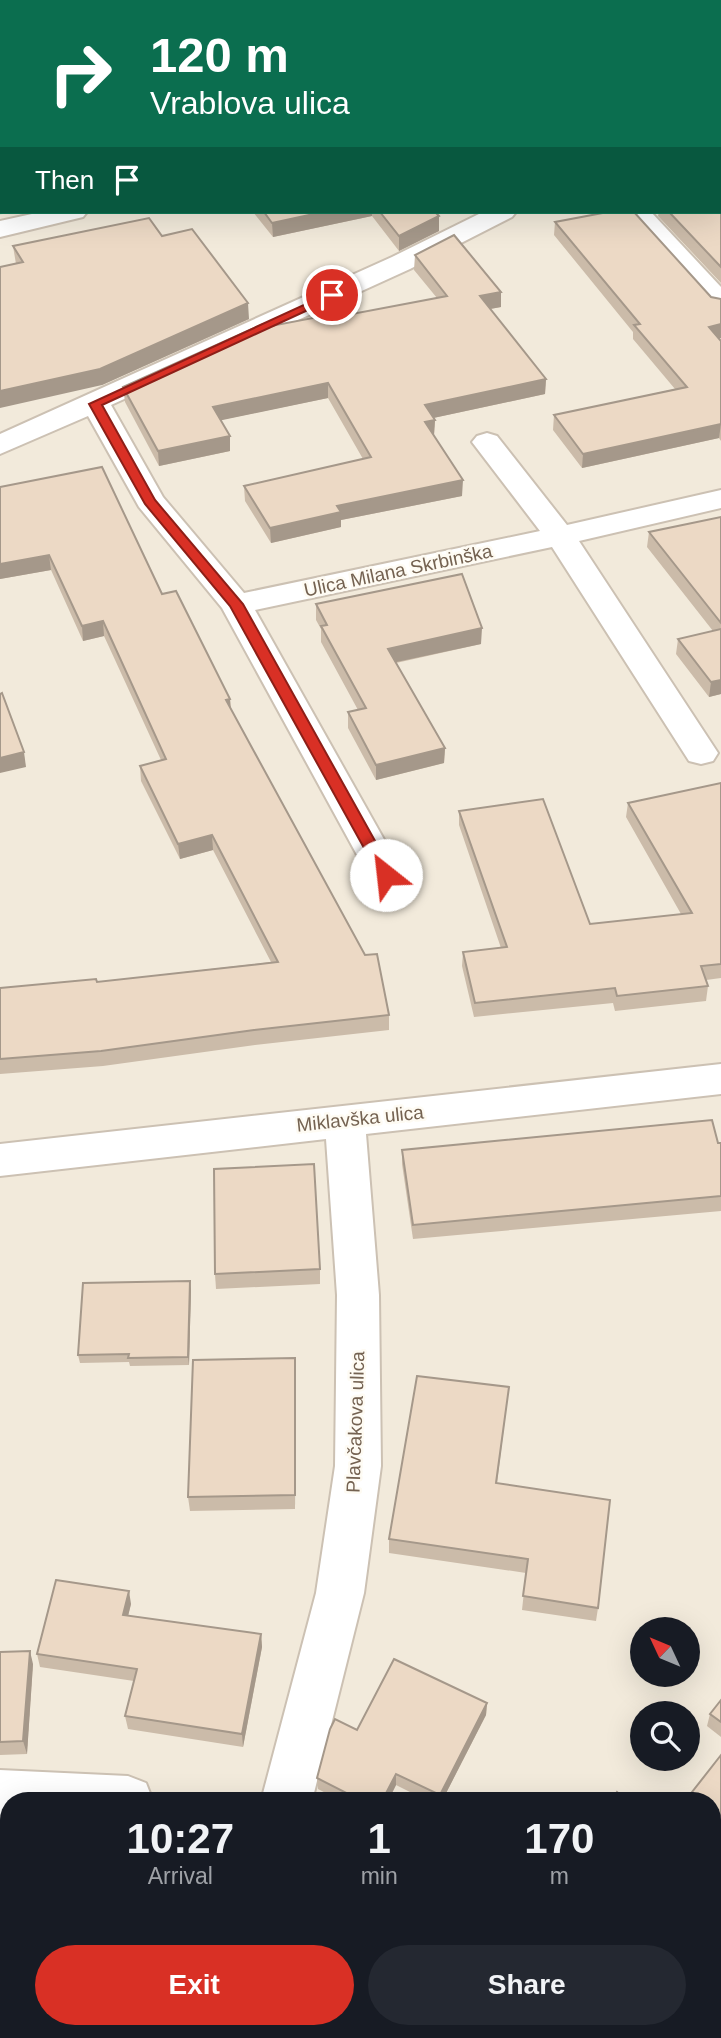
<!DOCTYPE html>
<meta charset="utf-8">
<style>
body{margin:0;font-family:Helvetica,sans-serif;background:#242831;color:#f1f3f6;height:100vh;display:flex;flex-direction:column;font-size:26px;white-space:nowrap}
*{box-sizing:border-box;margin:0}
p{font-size:23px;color:#9ea1a6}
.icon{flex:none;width:38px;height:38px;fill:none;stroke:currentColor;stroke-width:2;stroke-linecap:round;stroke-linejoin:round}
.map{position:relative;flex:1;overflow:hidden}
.side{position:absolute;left:0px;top:1792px;width:721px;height:247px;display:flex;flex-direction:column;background:#171b24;border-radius:28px 28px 0 0;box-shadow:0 7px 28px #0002}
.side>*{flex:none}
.guide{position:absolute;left:0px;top:0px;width:721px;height:214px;box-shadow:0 7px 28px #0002;background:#0b6e4f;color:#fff;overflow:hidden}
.needle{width:46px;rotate:314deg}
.tools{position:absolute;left:630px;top:1617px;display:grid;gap:14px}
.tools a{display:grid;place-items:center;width:70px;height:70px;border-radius:50%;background:#171b24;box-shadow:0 7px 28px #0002;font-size:35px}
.pin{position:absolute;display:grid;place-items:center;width:60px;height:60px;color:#fff;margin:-30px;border:4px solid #fff;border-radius:50%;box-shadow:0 2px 7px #0007}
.me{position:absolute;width:77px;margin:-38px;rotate:331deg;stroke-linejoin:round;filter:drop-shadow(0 0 5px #0008)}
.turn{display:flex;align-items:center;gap:24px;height:147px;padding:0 35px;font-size:32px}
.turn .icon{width:91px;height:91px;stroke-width:2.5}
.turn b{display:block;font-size:49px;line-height:60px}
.then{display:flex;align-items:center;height:66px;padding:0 35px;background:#0003;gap:14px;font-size:26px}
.eta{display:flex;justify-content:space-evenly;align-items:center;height:119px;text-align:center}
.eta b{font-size:42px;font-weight:600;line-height:49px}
.primary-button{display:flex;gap:14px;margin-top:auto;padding:14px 35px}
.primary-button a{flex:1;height:80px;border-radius:42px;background:#d93025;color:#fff;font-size:28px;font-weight:600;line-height:80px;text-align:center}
.primary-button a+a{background:#242831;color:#f1f3f6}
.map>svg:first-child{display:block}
.residential{fill:#f2eadb;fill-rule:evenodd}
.green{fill:#d3e8cc}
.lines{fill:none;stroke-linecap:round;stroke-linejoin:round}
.stream{fill:#a9c8d4;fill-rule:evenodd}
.street-casing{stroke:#ccc1b3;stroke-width:4}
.path{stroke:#d3bfa9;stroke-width:2.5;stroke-dasharray:1 3.5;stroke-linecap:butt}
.street{fill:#fff;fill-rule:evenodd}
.wall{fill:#cbbba9}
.shaded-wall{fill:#a5988a}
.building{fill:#ecd9c5;stroke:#a5988a;stroke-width:2}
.route{fill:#d93025;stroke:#8d1f18;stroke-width:2}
.labels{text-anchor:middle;stroke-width:5;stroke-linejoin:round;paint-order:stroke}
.street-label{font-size:19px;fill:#746251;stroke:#fefbf3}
</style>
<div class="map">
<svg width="721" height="2038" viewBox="0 0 721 2038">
<rect width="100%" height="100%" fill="#fbf7ec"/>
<path class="residential" d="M721,15v2023h-721v-1823l11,-3h708zM642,1629h46v46h-46zM642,1713h46v46h-46zM9,1801h703v229h-703z"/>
<path class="green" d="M0,0h721v15l-2,-13h-717v210h9l-11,3z"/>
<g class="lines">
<g class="stream">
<path d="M151,0h21l-22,2z"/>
<path d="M2,19v6l-2,1v-6z"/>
</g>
<g class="street-casing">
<g id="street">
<path d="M41,212h46l-4,5 -83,20v-16z"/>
<path d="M483,212h33l-4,5 -102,52 -299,136 52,92 81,96 296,-62 -68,-89 5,-6 10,-3 10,3 70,89 154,-35v18l-142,33 139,212 -5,8 -12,3 -12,-3 -137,-214 -297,63 149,265 -5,9 -13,4 -13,-4 -5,-9 -146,-267 -83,-101 -51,-91 -88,38v-20l392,-177z"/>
<path d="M624,212h27l70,75v24l-10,-2z"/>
<path d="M721,1064v30l-355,40 13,161 2,171 -17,127 -52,208h-51l55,-208 19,-127 2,-171 -11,-156 -326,37v-32z"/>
<path d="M0,1770l128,6 18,7 7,18h-144v19h-9z"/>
<path d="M551,2030h62l3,8h-62z"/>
</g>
</g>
<g class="path">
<path d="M37,2l21,-2"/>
<path d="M463,2l7,-2"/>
</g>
<use href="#street" class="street"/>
</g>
<g class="wall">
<path d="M719,82l2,7v-1v195l-63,-67 1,-4h60z"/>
<path d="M253,212h182l4,19 -40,20 -27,-35 -99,21z"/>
<path d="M555,222l156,75 10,41 -2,1 2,2v100l-2,-3 -137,30 -29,-38 1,-15 121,-26 -42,-50v-7l-79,-97z"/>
<path d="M162,236l87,83 -147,66 -86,-121 -3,-18z"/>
<path d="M415,255l86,52 -11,2 56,70 -1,15 -112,24 2,2 -1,15 28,61 -121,24v7l-70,16 -26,-42 -1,-15 119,-27 -35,-61 -108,22 10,16v15l-71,15 -34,-64 -2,-15 143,-60 81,-12 90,-17 -23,-28z"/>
<path d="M0,487l162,107 68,105 1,10 158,306v15l-134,15 -152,21 -103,8v-86l97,-6 174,-20 -58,-112 -33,9 -39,-78 -1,-15 21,-6 -57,-124 -21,5 -32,-71 -51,9z"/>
<path d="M721,517v177l-12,3 -33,-43 2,-15 35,-8 -66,-84 2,-15z"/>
<path d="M316,604l165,40 -85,19 49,85 -1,15 -68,17 -28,-52v-16l10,-2 -37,-68v-13l-5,-9z"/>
<path d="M721,783v195l-15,2 2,6 -2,15 -91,10 -2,-8 -139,14 -12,-51 1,-14 38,-4 -42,-123v-14l131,113 91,-10 -55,-97 2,-14z"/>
<path d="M721,1143v68l-308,28 -11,-75v-14z"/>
<path d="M320,1269v15l-104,5 -1,-15z"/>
<path d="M191,1289l-2,76 -59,1 -1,-4 -49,1 -2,-8z"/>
<path d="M295,1358v151l-105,2 -2,-14z"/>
<path d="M509,1387l-12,96 101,125 -2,13 -74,-11 4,-37 -137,-20v-14z"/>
<path d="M131,1604l-3,12 133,18 1,13 -19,100 -115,-18 -3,-13 9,-35 -94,-14 -3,-13z"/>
<path d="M0,1652l33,12 -6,90 -27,1z"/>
<path d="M721,1700v37l-14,-11 3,-12z"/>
<path d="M487,1703l-1,12 -44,86h-14l-32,-16 -8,16h-47l-23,-12 -1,-11 40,-48z"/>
<path d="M721,1755v277l-9,-7v-224z"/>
<path d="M0,1833l9,1v145l-9,-1z"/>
</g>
<g class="shaded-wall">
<path d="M323,212h49v4l-99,21 -1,-14z"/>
<path d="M439,216v15l-40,20v-15z"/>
<path d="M501,292v15l-22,4 1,-15z"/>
<path d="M248,303l1,16 -147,66 -102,23v-17z"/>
<path d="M721,324v14l-14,3 2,-14z"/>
<path d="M546,379l-1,15 -121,26 1,-15z"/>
<path d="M328,383v15l-115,24v-15z"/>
<path d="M435,420l-1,15 -9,-13z"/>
<path d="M721,424l-2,14 -137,30 1,-14z"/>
<path d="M230,436v15l-71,15 -1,-15z"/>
<path d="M463,480l-1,16 -121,24v7l-70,16 -1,-15 67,-22z"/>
<path d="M49,555l2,15 -51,9v-15z"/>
<path d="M103,621l1,15 -21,5 -1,-15z"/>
<path d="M482,628l-1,16 -94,20 1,-15z"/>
<path d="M721,680v14l-12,3 2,-15z"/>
<path d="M230,699l1,15 -5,-14z"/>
<path d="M445,748l-1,15 -68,17v-15z"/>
<path d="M24,752l2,15 -26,6v-15z"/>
<path d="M212,835l1,15 -33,9 -2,-15z"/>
<path d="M190,1281l1,8 -2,76 -1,-8z"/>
<path d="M295,1358l1,14 -1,137z"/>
<path d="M129,1591l2,13 -6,24 -2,-13z"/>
<path d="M261,1634l1,13 -19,100 -1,-13z"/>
<path d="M30,1651l3,13 -6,90 -4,-13z"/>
<path d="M487,1703l-1,12 -44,86h-3l1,-6z"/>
<path d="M396,1774v11l-8,16h-6z"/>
</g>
<g class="building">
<path d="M719,82l2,7v-1v95l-2,-1z"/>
<path d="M719,191h2v76l-52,-55h50z"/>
<path d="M264,212h59l-51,11z"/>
<path d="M380,212h55l4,4 -40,20z"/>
<path d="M608,212h26l77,85 10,2v25l-12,3 12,14v83l-138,30 -29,-39 133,-28 -53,-62 6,-1 -85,-102z"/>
<path d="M149,218l13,18 30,-7 56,74 -148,66 -100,22v-124l23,-5 -10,-16z"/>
<path d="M454,235l47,57 -21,4 66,83 -121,26 10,15 -10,2 38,58 -126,26 4,6 -71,16 -26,-42 127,-29 -43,-74 -115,24 17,29 -72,15 -35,-64 140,-63 3,3 78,-15 3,3 100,-19 -32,-41z"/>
<path d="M102,467l60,127 14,-3 54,108 -4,1 139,255 12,-1 12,61 -135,15 -153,21 -101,8v-71l96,-9 1,3 181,-20 -66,-127 -34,9 -38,-78 26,-7 -63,-138 -21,5 -33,-71 -49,9v-77z"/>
<path d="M721,517v106l-72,-91z"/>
<path d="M462,574l20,54 -94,21 57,99 -69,17 -28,-53 18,-4 -45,-82 6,-1 -11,-21z"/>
<path d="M721,629v51l-10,2 -33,-43z"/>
<path d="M2,693l22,59 -24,6v-64z"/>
<path d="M721,783v181l-20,2 7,20 -91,10 -2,-8 -140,15 -12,-51 44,-5 -48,-136 84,-12 47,125 102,-11 -64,-110z"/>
<path d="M712,1120l6,23h3v53l-308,29 -11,-75z"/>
<path d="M314,1164l6,105 -105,5 -1,-105z"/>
<path d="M190,1281l-2,76 -60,1 1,-4 -51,1 5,-72z"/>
<path d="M295,1358v137l-107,2 5,-137z"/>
<path d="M417,1376l92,11 -13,96 114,17 -12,108 -75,-12 5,-37 -139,-20z"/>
<path d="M56,1580l73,11 -6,24 138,19 -19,100 -117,-18 12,-47 -100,-15z"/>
<path d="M30,1651l-7,90 -23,1v-90z"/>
<path d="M394,1659l93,44 -47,92 -44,-21 -14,27h-20l-45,-23 13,-49 5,-10 22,11z"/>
<path d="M721,1700v22l-11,-8z"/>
<path d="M721,1755v264l-9,-7v-211h-27z"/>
<path d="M617,1792l11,9h-17z"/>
<path d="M0,1833l9,1v132l-9,-1z"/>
<path d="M200,2030h268l10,8h-285z"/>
</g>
<path class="route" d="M332,292l4,1v4l-234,108 53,95 88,104 151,271 -8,5 -7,-5 -149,-269 -85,-102 -56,-100z"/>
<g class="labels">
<g class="street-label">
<text transform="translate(398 570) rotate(-12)" y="7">Ulica Milana Skrbinška</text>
<text transform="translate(360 1118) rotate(-6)" y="7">Miklavška ulica</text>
<text transform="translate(355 1422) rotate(-88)" y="7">Plavčakova ulica</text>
</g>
</g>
</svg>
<div class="tools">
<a><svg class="needle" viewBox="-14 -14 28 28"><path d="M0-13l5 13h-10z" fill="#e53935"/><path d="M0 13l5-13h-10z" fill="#9ea1a6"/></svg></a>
<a><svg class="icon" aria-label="search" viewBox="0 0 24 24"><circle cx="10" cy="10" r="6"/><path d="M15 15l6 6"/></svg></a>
</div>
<div class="pin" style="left:332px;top:295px;background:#d93025"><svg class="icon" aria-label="arrive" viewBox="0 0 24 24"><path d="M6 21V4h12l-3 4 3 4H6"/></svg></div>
<svg class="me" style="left:386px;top:875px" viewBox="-20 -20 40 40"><circle r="19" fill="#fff"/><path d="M0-13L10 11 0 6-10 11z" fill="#d93025"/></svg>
<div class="guide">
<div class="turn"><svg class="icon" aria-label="right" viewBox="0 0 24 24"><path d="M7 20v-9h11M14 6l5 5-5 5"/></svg><div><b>120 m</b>Vrablova ulica</div></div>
<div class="then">Then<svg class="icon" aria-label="arrive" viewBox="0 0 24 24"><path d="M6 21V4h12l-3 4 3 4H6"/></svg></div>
</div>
<section class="side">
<div class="eta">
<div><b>10:27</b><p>Arrival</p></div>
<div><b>1</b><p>min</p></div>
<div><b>170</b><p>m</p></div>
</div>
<div class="primary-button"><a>Exit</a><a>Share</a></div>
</section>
</div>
